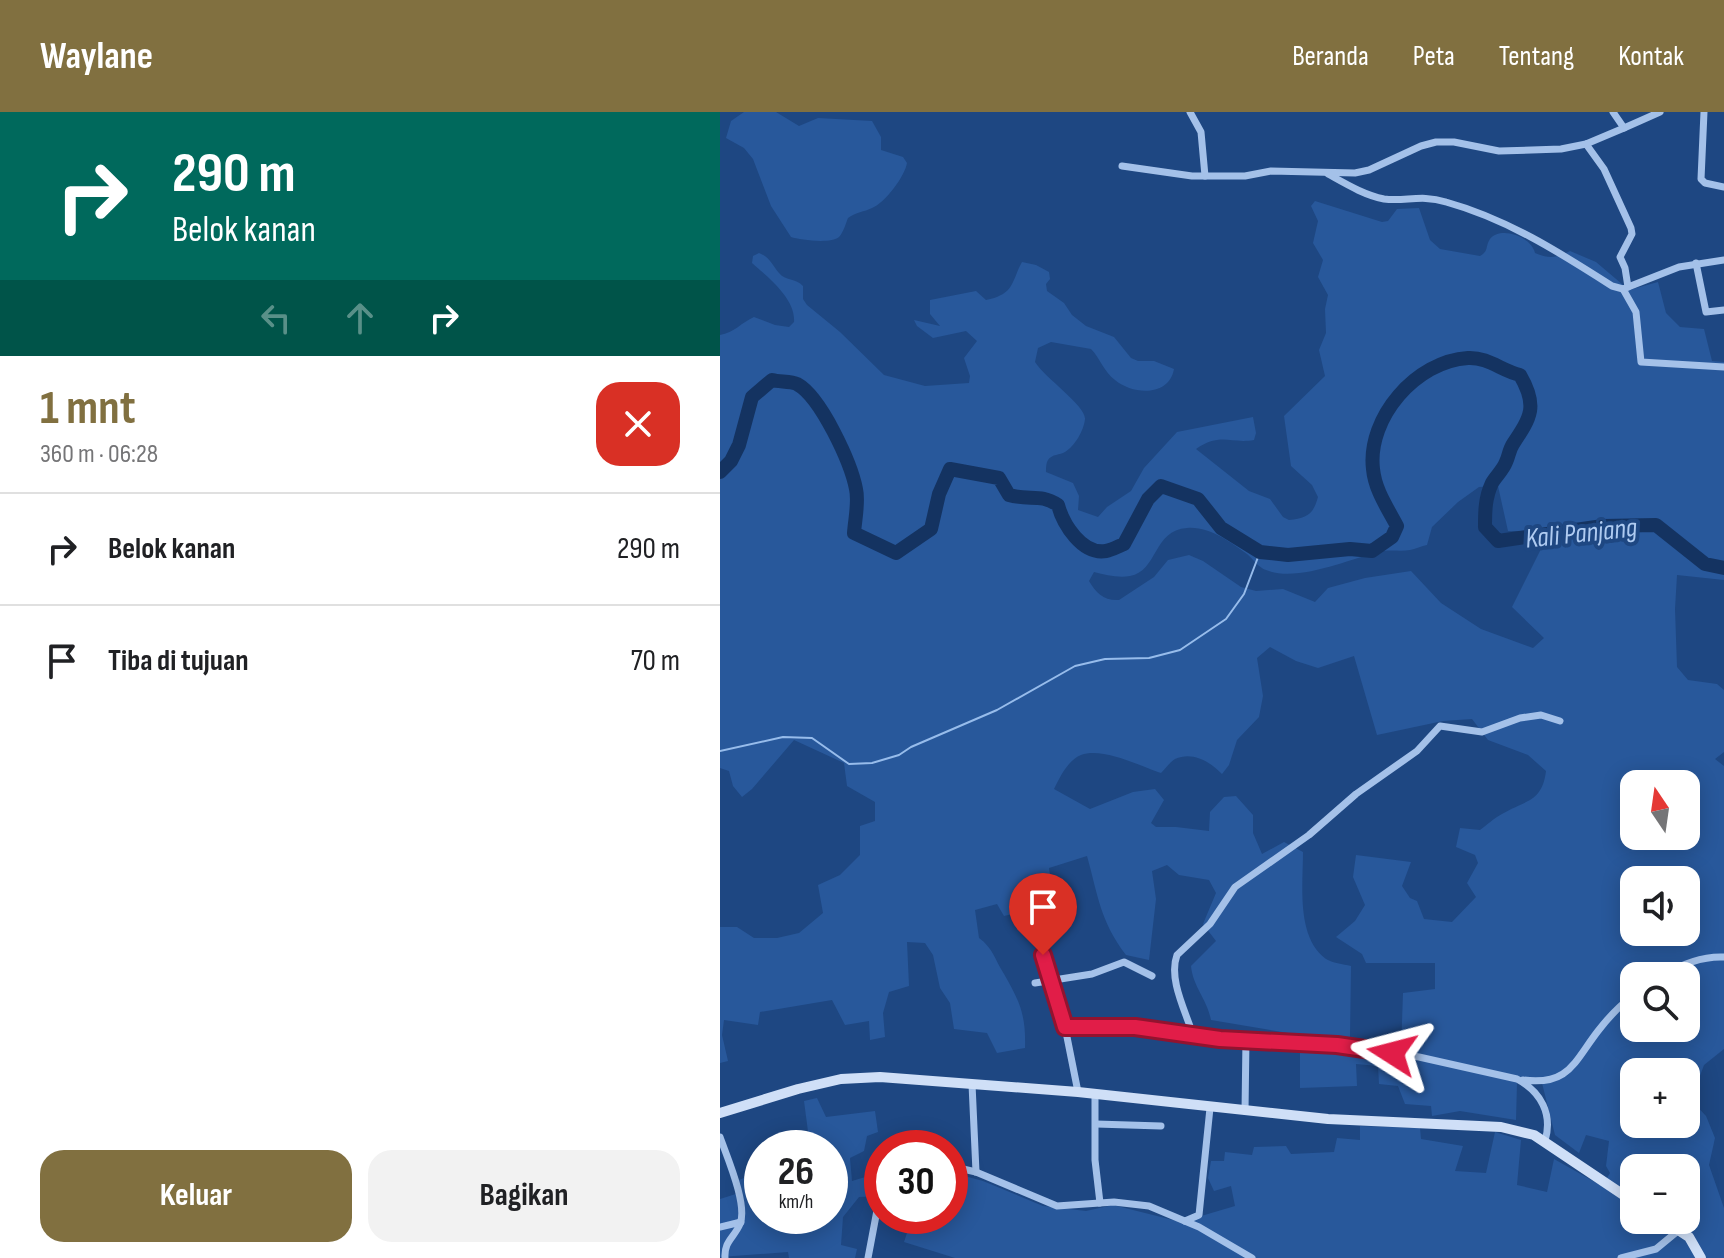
<!DOCTYPE html>
<html lang="id">
<meta charset="utf-8">
<style>
body{margin:0;font-family:"Sofia Sans Condensed",sans-serif;background:#f2f2f2;color:#202124;height:100vh;display:flex;flex-direction:column;font-size:30px;white-space:nowrap}
*{box-sizing:border-box;margin:0}
p{font-size:26px;color:#757577}
.icon{flex:none;width:44px;height:44px;fill:none;stroke:currentColor;stroke-width:2;stroke-linecap:round;stroke-linejoin:round}
.map{position:relative;flex:1;overflow:hidden}
.panel{display:flex;flex-direction:column;background:#fff;width:720px}
.panel>*{flex:none}
.hud{background:#00695c;color:#fff;overflow:hidden}
.needle{width:52px;rotate:347deg}
.controls{position:absolute;left:900px;top:658px;display:grid;gap:16px}
.controls a{display:grid;place-items:center;width:80px;height:80px;border-radius:16px;background:#fff;box-shadow:0 4px 20px #0003;font-size:40px}
.speed{position:absolute;left:24px;top:1018px;display:flex;gap:16px;font-size:40px;font-weight:700;text-align:center}
.speed>*{display:grid;place-content:center;width:104px;height:104px;border-radius:50%;background:#fff;box-shadow:0 4px 20px #0003;line-height:1}
.speed small{font-size:20px;font-weight:400}
.speed .limit{border:12px solid #d22;background:#fff;color:#111}
.pin{position:absolute;display:grid;place-items:center;width:68px;height:68px;color:#fff;margin:-82px -34px;border-radius:50% 50% 50% 0;rotate:-45deg;box-shadow:0 0 8px #0007}
.pin .icon{rotate:45deg}
.me{position:absolute;width:88px;margin:-44px;rotate:279deg;stroke-linejoin:round;filter:drop-shadow(0 0 6px #0008)}
.turn{display:flex;align-items:center;gap:28px;height:168px;padding:0 40px;font-size:36px}
.turn .icon{width:104px;height:104px;stroke-width:2.5}
.turn b{display:block;font-size:56px;line-height:68px}
.lanes{display:flex;align-items:center;height:76px;padding:0 40px;background:#0003;justify-content:center;gap:40px;direction:ltr}
.lanes .off{opacity:.35}
.round{display:grid;place-items:center;flex:none;width:84px;height:84px;border-radius:24px;background:#f2f2f2}
.overview{display:flex;align-items:center;justify-content:space-between;height:136px;padding:0 40px}
h1{font-size:48px;font-weight:700;line-height:60px;color:#817040}
.action{display:flex;gap:16px;margin-top:auto;padding:16px 40px}
.action a{flex:1;height:92px;border-radius:24px;background:#817040;color:#fff;font-size:32px;font-weight:700;line-height:92px;text-align:center}
.action a+a{background:#f2f2f2;color:#202124}
ul{padding:0;list-style:none}
li{display:flex;align-items:center;gap:24px;height:112px;padding:0 40px;border-top:2px solid #e0e0e0}
li div{flex:1}
li b{display:block;font-size:30px}
li em{font-style:normal}
header{display:flex;align-items:center;gap:48px;box-sizing:border-box;height:112px;padding:0 40px;background:#817040;color:#fff}
header strong{font-size:38px}
nav{display:flex;gap:44px;margin-inline-start:auto;font-size:28px}
main{display:flex;flex:1;min-height:0}
.map>svg:first-child{display:block}
.green{fill:#28589b;fill-rule:evenodd}
.lines{fill:none;stroke-linecap:round;stroke-linejoin:round}
.stream{stroke:#97bceb;stroke-width:2}
.river{stroke:#143361;stroke-width:14}
.street{stroke:#a4c1e9;stroke-width:7}
.secondary{stroke:#cfdff7;stroke-width:10}
.route-casing{stroke:#92132f;stroke-width:20}
.route{stroke:#e11d48;stroke-width:14}
.labels{text-anchor:middle;stroke-width:8;stroke-linejoin:round;paint-order:stroke}
.water-label{font-size:28px;font-style:italic;fill:#afcbf1;stroke:#1e4782}
</style>
<header>
<strong>Waylane</strong>
<nav><a>Beranda</a><a>Peta</a><a>Tentang</a><a>Kontak</a></nav>
</header>
<main>
<section class="panel">
<div class="hud">
<div class="turn"><svg class="icon" aria-label="right" viewBox="0 0 24 24"><path d="M7 20v-9h11M14 6l5 5-5 5"/></svg><div><b>290 m</b>Belok kanan</div></div>
<div class="lanes"><svg class="icon off" aria-label="left" viewBox="0 0 24 24"><path d="M17 20v-9H6M10 6l-5 5 5 5"/></svg><svg class="icon off" aria-label="ahead" viewBox="0 0 24 24"><path d="M12 20V5M6 11l6-6 6 6"/></svg><svg class="icon" aria-label="right" viewBox="0 0 24 24"><path d="M7 20v-9h11M14 6l5 5-5 5"/></svg></div>
</div>
<div class="overview"><div><h1>1 mnt</h1><p>360 m · 06:28</p></div><a class="round" style="background:#d93025;color:#fff"><svg class="icon" aria-label="close" viewBox="0 0 24 24"><path d="M6 6l12 12M18 6L6 18"/></svg></a></div>
<ul>
<li><svg class="icon" aria-label="right" viewBox="0 0 24 24"><path d="M7 20v-9h11M14 6l5 5-5 5"/></svg><div><b>Belok kanan</b></div><em>290 m</em></li>
<li><svg class="icon" aria-label="arrive" viewBox="0 0 24 24"><path d="M6 21V4h12l-3 4 3 4H6"/></svg><div><b>Tiba di tujuan</b></div><em>70 m</em></li>
</ul>
<div class="action"><a>Keluar</a><a>Bagikan</a></div>
</section>
<div class="map">
<svg width="1004" height="1146" viewBox="0 0 1004 1146">
<rect width="100%" height="100%" fill="#1e4782"/>
<g class="green">
<path d="M24,0h32l23,14 19,-8 54,3 9,16v13l22,7 4,6c-2,13 -22,40 -35,45 -8,4 -16,4 -24,10 -2,5 -5,15 -9,19 -8,7 -39,3 -48,0l-20,-31 -18,-47 -9,-11 -18,-10 5,-17z"/>
<path d="M595,89l67,21 6,-1 9,-12 22,-1 11,32 10,9 40,7c9,-5 5,-9 10,-17 10,-13 41,-3 45,14 14,6 21,5 35,-2l26,11 33,28 29,-8 8,31 14,14 24,2 8,32 12,1v218l-47,-5 -2,34 2,58 11,13 29,4 7,6v62l-9,7 9,7v283l-20,16 -13,35 15,16 9,22 -6,27 15,43v50h-769l-51,-16 7,-21 -1,-5h40v-44l33,9 60,25 43,5 27,-6 68,17 54,-16 -4,-20 -17,5 -6,-13 3,-17h13l1,-9 27,3 2,-8 32,-1 5,8 43,-2 3,-14 23,2v-14l60,2 1,11 42,7 -8,25 31,2 9,-41 26,8 -4,45 30,7 7,-33 48,27 8,-13 -4,-7 3,-25 -23,-6 -7,18 -24,-18 -13,-52h-25l-1,37 -56,-9 -28,5 -1,-10 -26,-2 -7,-18 -19,-2 -1,-18 -22,-2 1,22 -57,2v-53l-89,-15c-4,-21 -18,-33 -20,-54l25,-25 -13,-17 13,-31 -7,-13 -30,-5 -12,-10 -15,6 4,28 -7,61 -23,-5c-26,-34 -28,-60 -39,-99l-38,12 5,36 -50,12 -7,-12 -22,6 4,28c14,10 16,22 25,36 16,28 22,41 21,74l-28,5 -10,-20 -33,-4 -4,-26 -10,-15 -7,-33 -8,-12 -18,-1 2,44 -20,6 -6,21 2,24 -15,3 -1,-19 -24,4 -13,-25 -72,12 -2,13 -34,-5 -2,15 6,26 -8,2v-136h17l17,11h23l22,-5 24,-20 -5,-28 22,-10 20,-20v-29l15,-5v-19l-28,-16 -3,-23 -50,-23 -42,49 -10,8 -9,-11 -4,-15 -9,-3v-433c14,-2 22,-13 34,-18l21,8 14,2 5,-5c2,-23 -26,-45 -42,-59l1,-7 6,-3c11,4 13,12 20,20 6,8 17,5 24,13v13l4,6 33,27 44,43 41,11 44,-3 1,-7 -6,-18 13,-17 -11,-10 -33,7 -16,-12 -3,-6 26,6 -10,-12v-14l46,-9 10,9c29,-6 25,-18 36,-38l14,3 13,7 1,7 -4,5 1,7 17,12 8,12 14,11 28,11 17,21 7,3h16l20,8c-5,28 -41,26 -59,11 -11,-8 -15,-22 -24,-31l-40,-7 -13,6 -3,14c10,16 51,44 50,57 -1,11 -10,27 -20,33 -5,3 -13,2 -17,8 -2,3 -2,9 -2,12l27,11 6,13 -1,14 20,7 9,-10 24,-16 13,-23 33,-36 76,-15 3,16 -2,7c-24,4 -33,-8 -58,9l53,42 21,8 13,18 6,3c18,-2 24,-5 29,-23l-6,-12 -21,-19 -7,-50 41,-40 -6,-26 7,-17 -1,-24 3,-14 -10,-18 5,-17 -10,-17 5,-22 -7,-15zM778,374l10,45h42l-38,76 32,31 -11,10 -52,-19 -40,-26 -30,-32 -46,7 -37,10 -13,14 -32,-13 -27,2 -15,-4 -38,-26 -14,-6 -21,5 -14,17 -35,23c-15,1 -23,-7 -30,-19l5,-9c12,3 24,6 36,4 28,-5 23,-46 57,-48 22,-2 43,14 60,26 6,5 12,14 19,16 31,13 83,-11 113,-18 10,-3 21,0 31,-2 5,-1 12,-4 17,-5l5,-18 26,-25 21,-15zM550,535l26,14 22,7 36,-12 23,79 66,-14 29,-2 16,21 40,15 18,16c-4,32 -21,29 -44,43 -8,4 -15,11 -22,16l-20,-2 -4,19 19,8 3,8 -11,20 9,14 -24,25 -28,-3 -7,-18 -7,-3 -8,-12 9,-24 -55,-7 -3,22 12,28 -10,16 -19,16 26,17 4,9h69v26l-32,4 -2,58 -49,-4 -2,-10 1,-71c-8,-2 -19,-3 -25,-7 -30,-22 -23,-74 -23,-107l-19,-10 -22,12 -9,-21v-18l-17,-19 -12,1 -14,15 -1,19 -33,-4h-20l-5,-4 13,-23 -9,-11 -22,3 -43,17 -36,-20c6,-12 14,-29 27,-34 22,-8 59,11 80,18 4,-4 9,-11 14,-14 18,-8 35,3 47,15l7,-9 8,-25 22,-23 4,-21 -6,-38zM914,672h52v52h-52zM914,768h52v52h-52zM914,864h52v52h-52zM914,960h52v52h-52zM914,1056h52v52h-52z"/>
<path d="M97,986l9,19 49,-6 3,21 -11,4 -3,15 -14,7 2,23 30,-9v24l-23,1 -16,20 -2,28 16,4 -2,9h-66l-1,-6 -68,5v-58l19,-6 -2,-12 25,-11v46h68v-68h-47l26,-9 -5,-38z"/>
<path d="M193,1020l9,1v15h-29l-2,-9z"/>
</g>
<g class="lines">
<path class="stream" d="M0,639l63,-14 29,1 37,26 23,-1 27,-8 12,-8 86,-37 78,-44 30,-7 44,-1 31,-8 46,-31 18,-25 16,-42"/>
<path class="river" d="M0,360l11,-11 8,-16 13,-48 20,-17c7,2 19,1 25,4 24,13 54,79 59,105 3,13 -1,30 -2,44l42,20 35,-24 8,-35 11,-25 49,9 10,17c21,6 31,-2 49,10 5,19 24,50 48,46 6,-1 13,-5 18,-7l24,-45 13,-13 37,13 23,29 39,24 28,3 62,-6 22,2 20,-14 5,-11c-10,-19 -22,-36 -24,-57 -6,-51 43,-108 95,-111 20,-1 34,13 52,17 18,31 11,42 -7,69 -4,6 -4,12 -7,18 -3,8 -10,14 -14,21 -7,15 -7,29 -7,44l13,14 105,-15 53,-1 49,39 19,4"/>
<g class="street">
<path d="M470,0l11,20 4,44"/>
<path d="M893,0l11,16 36,-16"/>
<path d="M984,0l-3,67 4,4 19,4"/>
<path d="M866,32l18,25 27,59 1,6 -12,23 5,11 3,19"/>
<path d="M402,54l70,10h53l26,-5 84,2 14,-3 52,-24 15,-4h18l45,9 62,-2 25,-5 38,-16"/>
<path d="M608,62c18,10 36,21 56,25 21,3 37,-5 62,3 61,17 113,50 166,84l11,3"/>
<path d="M1004,148l-45,7 -56,22 13,23 5,50 83,5"/>
<path d="M976,151l10,49 18,-2"/>
<path d="M323,843l22,72 13,65"/>
<path d="M942,864c18,-11 40,-20 62,-19"/>
<path d="M315,871l57,-9 32,-12 28,14"/>
<path d="M345,915h70l85,12 117,6 82,12 98,22c24,13 36,35 28,62"/>
<path d="M473,923c-7,-23 -25,-56 -16,-80l33,-31 25,-37 74,-52 47,-41 61,-43 23,-25 42,6 38,-14 21,-3 19,6"/>
<path d="M803,968c46,6 51,-18 75,-49 10,-13 22,-26 36,-36"/>
<path d="M252,972l4,88"/>
<path d="M375,982v66l5,43"/>
<path d="M525,999l1,-72"/>
<path d="M376,1012l65,2"/>
<path d="M0,1025c7,20 28,68 20,87 -6,14 -16,17 -15,34"/>
<path d="M230,1054l26,6 81,34 57,-4 35,4 50,21 53,31"/>
<path d="M465,1109l14,-6 11,-107"/>
<path d="M0,1115l21,-5"/>
<path d="M148,1146l14,-74"/>
<path d="M901,1146l35,-9 23,-19"/>
</g>
<g class="secondary">
<path d="M0,1001l78,-24 43,-10 39,-2 198,15 250,27 173,8 33,8 100,67"/>
<path d="M943,1108l26,17 12,21"/>
</g>
</g>
<g class="lines">
<g class="route-casing">
<path id="route" d="M323,843l22,72h70l85,12 117,6 55,8"/>
</g>
<use href="#route" class="route"/>
</g>
<g class="labels">
<g class="water-label">
<text transform="translate(861 420) rotate(-6)" y="10">Kali Panjang</text>
</g>
</g>
</svg>
<div class="controls">
<a><svg class="needle" viewBox="-14 -14 28 28"><path d="M0-13l5 13h-10z" fill="#e53935"/><path d="M0 13l5-13h-10z" fill="#757577"/></svg></a>
<a><svg class="icon" aria-label="sound" viewBox="0 0 24 24"><path d="M4 9h4l5-4v14l-5-4H4zM17 9q2 3 0 6"/></svg></a>
<a><svg class="icon" aria-label="search" viewBox="0 0 24 24"><circle cx="10" cy="10" r="6"/><path d="M15 15l6 6"/></svg></a>
<a>+</a>
<a>−</a>
</div>
<div class="speed"><div>26<small>km/h</small></div><div class="limit">30</div></div>
<div class="pin" style="left:323px;top:843px;background:#d93025"><svg class="icon" aria-label="arrive" viewBox="0 0 24 24"><path d="M6 21V4h12l-3 4 3 4H6"/></svg></div>
<svg class="me" style="left:672px;top:941px" viewBox="-20 -20 40 40"><path d="M0-17L14 15 0 8-14 15z" fill="#e11d48" stroke="#fff" stroke-width="4"/></svg>
</div>
</main>
